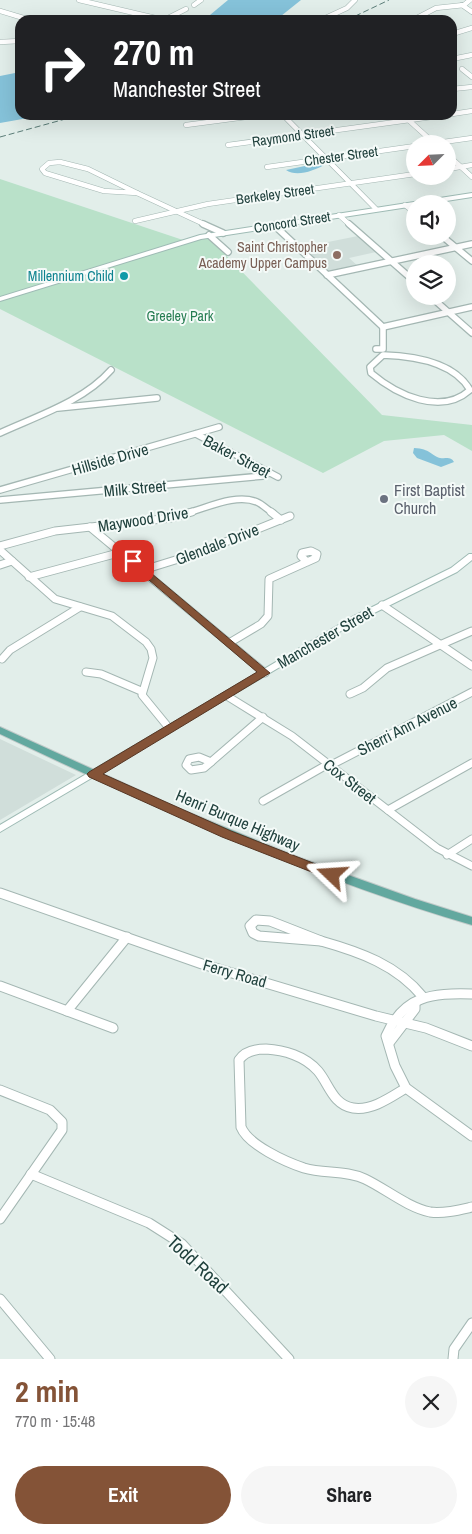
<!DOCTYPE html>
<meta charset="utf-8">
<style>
body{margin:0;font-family:"Archivo Narrow",sans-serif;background:#f6f6f6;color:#202124;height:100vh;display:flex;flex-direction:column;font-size:19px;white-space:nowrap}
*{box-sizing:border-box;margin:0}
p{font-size:16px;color:#757577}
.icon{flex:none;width:28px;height:28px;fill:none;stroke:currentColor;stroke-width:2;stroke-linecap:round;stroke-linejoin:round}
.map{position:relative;height:1359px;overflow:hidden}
.details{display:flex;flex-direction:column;background:#fff;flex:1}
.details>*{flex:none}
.hud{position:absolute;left:15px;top:15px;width:442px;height:105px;border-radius:15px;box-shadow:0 5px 20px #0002;background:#202124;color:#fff;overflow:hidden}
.needle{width:32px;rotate:246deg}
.fabs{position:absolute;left:406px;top:135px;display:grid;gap:10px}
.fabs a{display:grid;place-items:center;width:50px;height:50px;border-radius:50%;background:#fff;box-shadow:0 5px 20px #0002;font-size:25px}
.pin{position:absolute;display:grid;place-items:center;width:42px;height:42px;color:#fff;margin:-21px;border-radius:10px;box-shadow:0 2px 8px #0006}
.me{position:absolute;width:55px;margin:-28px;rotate:290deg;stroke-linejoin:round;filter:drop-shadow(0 0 4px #0008)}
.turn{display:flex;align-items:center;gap:18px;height:105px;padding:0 15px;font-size:22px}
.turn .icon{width:65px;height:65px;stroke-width:2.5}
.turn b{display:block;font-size:35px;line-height:42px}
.round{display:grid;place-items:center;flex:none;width:52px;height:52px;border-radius:26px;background:#f6f6f6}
.overview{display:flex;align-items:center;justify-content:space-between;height:85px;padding:0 15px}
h1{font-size:30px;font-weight:700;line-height:38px;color:#845337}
.cta{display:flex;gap:10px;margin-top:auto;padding:10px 15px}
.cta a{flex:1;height:58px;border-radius:30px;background:#845337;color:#fff;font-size:20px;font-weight:700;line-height:58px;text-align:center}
.cta a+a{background:#f6f6f6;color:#202124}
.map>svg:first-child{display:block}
.built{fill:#d0deda}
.green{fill:#b9e1c9}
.water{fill:#85c2d9}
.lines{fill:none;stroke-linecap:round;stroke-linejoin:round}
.street-far3-casing{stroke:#a4b7b3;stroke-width:5.5}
.street-far2-casing{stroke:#a4b7b3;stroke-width:8}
.street-far1-casing{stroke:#a4b7b3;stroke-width:9}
.street-casing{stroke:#a4b7b3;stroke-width:11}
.secondary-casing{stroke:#9fbbb5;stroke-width:2}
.primary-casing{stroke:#c1cac9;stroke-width:2}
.street-far3{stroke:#fff;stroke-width:4.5}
.street-far2{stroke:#fff;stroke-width:5.5}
.street-far1{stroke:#fff;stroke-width:7}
.street{stroke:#fff;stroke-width:9}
.secondary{fill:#fff;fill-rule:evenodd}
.primary{fill:#62a89f;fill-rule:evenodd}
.rail{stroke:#5b7d78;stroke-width:1;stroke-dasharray:6 3;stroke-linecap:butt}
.route{fill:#845337;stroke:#563624}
.education-dot{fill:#8d6e63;stroke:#f4faf8;stroke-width:2}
.culture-dot{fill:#0f9aa8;stroke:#f4faf8;stroke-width:2}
.worship-dot{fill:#6b7280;stroke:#f4faf8;stroke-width:2}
.labels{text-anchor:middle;stroke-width:4;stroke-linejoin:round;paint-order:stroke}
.far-street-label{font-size:14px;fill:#20413d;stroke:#f4faf8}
.far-education-label{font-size:14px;fill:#785e54;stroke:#f4faf8;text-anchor:end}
.far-culture-label{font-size:14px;fill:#0d838f;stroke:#f4faf8;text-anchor:end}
.far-park-label{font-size:14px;fill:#267d52;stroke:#f4faf8}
.street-label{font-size:16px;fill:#20413d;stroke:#f4faf8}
.worship-label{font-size:16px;fill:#5b616d;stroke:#f4faf8;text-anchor:start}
.near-street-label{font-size:19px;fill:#20413d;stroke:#f4faf8}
</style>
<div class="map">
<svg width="472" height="1359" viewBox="0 0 472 1359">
<rect width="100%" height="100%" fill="#e2eeea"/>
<g class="built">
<path d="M358,236l18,16 -27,6 10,9 -29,5 -27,-25z"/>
<path d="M0,739l76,36 -76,45z"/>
</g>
<path class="green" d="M0,179l189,63 20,-4 173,177 90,10v26l-28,-16 -60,6 -61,32 -323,-164z"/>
<g class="water">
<path d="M228,0h73l-25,20h-72z"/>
<path d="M20,72v43h25l-45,8v-47z"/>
<path d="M319,163l5,2c-10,6 -28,12 -38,5z"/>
<path d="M414,448c17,1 16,7 26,10 7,1 10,-2 14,4l-13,5 -24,-9 -4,-5z"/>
</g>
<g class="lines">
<g class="street-far3-casing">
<g id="street-far3">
<path d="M79,0l85,20"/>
<path d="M194,5l7,-5"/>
<path d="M462,5l10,7"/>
<path d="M0,11l30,9"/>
<path d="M164,20l22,-11"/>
<path d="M321,20l26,-12 8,-8"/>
<path d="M413,20l23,-12 28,-3 6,-5"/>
<path d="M452,34l20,-6"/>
<path d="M0,42l20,-1"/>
<path d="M452,59l20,-4"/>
<path d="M462,69l10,8"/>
<path d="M452,89l20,-2"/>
<path d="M452,114l20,-3"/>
<path d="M283,115l93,94"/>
<path d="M403,115l32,29"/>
<path d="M186,125l75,-10"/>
<path d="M429,144l43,-6"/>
<path d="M228,145l218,-30"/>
<path d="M448,155l24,22"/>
<path d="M60,162l28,7 49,24 -33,-2 -59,-18 -3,-4 7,-6z"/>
<path d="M267,167l148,-21"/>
<path d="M448,169l24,-4"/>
<path d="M137,193l69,32"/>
<path d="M405,205l10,8"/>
<path d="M339,215l11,10"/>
<path d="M135,221l73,-17 207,-30"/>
</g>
</g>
<g class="street-far2-casing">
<g id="street-far2">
<path d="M203,224l20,9"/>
<path d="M349,224l66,58"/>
<path d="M274,225l109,102"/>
<path d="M209,235l19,17"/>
<path d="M442,236l30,25"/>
<path d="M327,275l145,-31"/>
<path d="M430,296l42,37"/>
<path d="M383,327l89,-20"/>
<path d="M376,349h7v-22"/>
<path d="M383,355c30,1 71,7 87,35 -29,26 -73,5 -99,-17l-1,-6z"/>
<path d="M58,408l99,-10"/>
<path d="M0,433c37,-17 84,-32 111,-63"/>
<path d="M196,434l82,43"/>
<path d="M0,490l219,-63"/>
<path d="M0,500l263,-24 6,-3"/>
<path d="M187,513c20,-5 49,-20 70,-11 5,2 11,8 16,11"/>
</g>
</g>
<g class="street-far1-casing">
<g id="street-far1">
<path d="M271,512l10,8"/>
<path d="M90,527l175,146"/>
<path d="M0,546l55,-15 116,-13 21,-6"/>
<path d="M0,550l55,49 57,17 34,26 5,7 2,9 -11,37 27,33"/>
<path d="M0,565l12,-4"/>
<path d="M143,570l55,-17 92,-37"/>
<path d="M29,577l93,-25"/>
<path d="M382,605l90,61"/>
<path d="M229,643l32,-19 7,-8 1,-37 47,-21 1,-4 -6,-3 -9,2 -1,3 6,6"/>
<path d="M2,659l8,-9 70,-43"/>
<path d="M86,672l15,2 40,17"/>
<path d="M350,694l13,-6 24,-20 85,-37"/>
<path d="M227,696l65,40 145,112 35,18"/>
<path d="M199,757l12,5 -7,6 -13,2 -5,-5 3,-6z"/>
<path d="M211,762l52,-45"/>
<path d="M263,801l60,-34 12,-4 137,-71"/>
<path d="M388,810l84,-47"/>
<path d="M447,855l25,-16"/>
</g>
</g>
<g class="street-casing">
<g id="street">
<path d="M0,893l202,71 174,52 50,12 46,18"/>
<path d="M256,920l14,1 51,20 -62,-5 -6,-3 -3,-7z"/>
<path d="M321,941c39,11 76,24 102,56"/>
<path d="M0,986l113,42"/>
<path d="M472,994c-40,-1 -68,1 -86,42l9,30 11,22 66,48"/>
<path d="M67,1011l60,-74"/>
<path d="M389,1043l26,-34v-6"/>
<path d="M406,1088c-15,9 -34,23 -53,20 -20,-3 -24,-24 -35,-37 -13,-15 -34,-21 -52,-22 -11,0 -21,2 -27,11l2,67c7,18 45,35 63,41 20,6 42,2 61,11 21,10 42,28 65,33 14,2 29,-2 42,-5"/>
<path d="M0,1090l50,20 12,12v8l-62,89"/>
<path d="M31,1174l118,49 33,21 107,115"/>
<path d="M0,1299l50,60"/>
<path d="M453,1359l1,-10 18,-26"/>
</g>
</g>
<g class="secondary-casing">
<g id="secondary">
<path d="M472,193v4l-45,7h-12v2l-214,33 -201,62v-4l200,-62z"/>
<path d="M469,554h3v6l-15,12 -99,49 -358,211v-7l352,-208 99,-49z"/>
</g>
</g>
<g class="primary-casing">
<path id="primary" d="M0,727l178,81 117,48 120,43 57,18v8c-163,-48 -318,-118 -472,-191z"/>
</g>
<use href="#street-far3" class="street-far3"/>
<use href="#street-far2" class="street-far2"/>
<use href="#street-far1" class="street-far1"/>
<use href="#street" class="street"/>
<use href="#secondary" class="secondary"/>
<use href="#primary" class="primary"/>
<g class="rail">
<path d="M347,20l42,-20"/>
<path d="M0,137l80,-22"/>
</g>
</g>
<path class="route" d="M133,558l137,115 -167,101 128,57 105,41 2,3 -2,3h-9l-105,-41 -133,-60 -2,-3 2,-2 168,-100 -128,-109v-4z"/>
<circle class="education-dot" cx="337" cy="255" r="5"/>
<circle class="culture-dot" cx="124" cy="276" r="5"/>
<circle class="worship-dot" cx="384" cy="499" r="5"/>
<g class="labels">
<g class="far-street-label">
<text transform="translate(293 136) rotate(-8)" y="5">Raymond Street</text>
<text transform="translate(341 156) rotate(-8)" y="5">Chester Street</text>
<text transform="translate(275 194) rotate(-8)" y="5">Berkeley Street</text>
<text transform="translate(292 222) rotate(-9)" y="5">Concord Street</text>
</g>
<g class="far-education-label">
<text x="327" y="252">Saint Christopher<tspan x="327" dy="16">Academy Upper Campus</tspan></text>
</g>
<g class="far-culture-label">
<text x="114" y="281">Millennium Child</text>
</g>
<g class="far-park-label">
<text x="180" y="321">Greeley Park</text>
</g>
<g class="street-label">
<text transform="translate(237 456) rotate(28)" y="6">Baker Street</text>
<text transform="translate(110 459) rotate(-16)" y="6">Hillside Drive</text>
<text transform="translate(135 488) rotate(-5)" y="6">Milk Street</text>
<text transform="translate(143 519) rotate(-9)" y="6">Maywood Drive</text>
<text transform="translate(217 544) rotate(-21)" y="6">Glendale Drive</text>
<text transform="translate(325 637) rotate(-30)" y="6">Manchester Street</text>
<text transform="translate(407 726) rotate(-27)" y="6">Sherri Ann Avenue</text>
<text transform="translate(350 781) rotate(38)" y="6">Cox Street</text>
<text transform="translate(238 820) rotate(23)" y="6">Henri Burque Highway</text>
<text transform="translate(235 973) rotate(16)" y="6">Ferry Road</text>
</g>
<g class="worship-label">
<text x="394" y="496">First Baptist<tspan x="394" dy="18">Church</tspan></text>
</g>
<g class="near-street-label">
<text transform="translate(198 1264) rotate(43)" y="7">Todd Road</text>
</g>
</g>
</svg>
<div class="fabs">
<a><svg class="needle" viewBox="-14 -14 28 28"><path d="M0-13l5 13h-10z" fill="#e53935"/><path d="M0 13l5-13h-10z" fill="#757577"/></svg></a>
<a><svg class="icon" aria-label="sound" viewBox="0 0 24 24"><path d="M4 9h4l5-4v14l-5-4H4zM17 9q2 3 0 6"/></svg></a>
<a><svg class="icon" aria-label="layers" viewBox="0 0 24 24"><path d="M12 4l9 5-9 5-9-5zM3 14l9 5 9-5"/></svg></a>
</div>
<div class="pin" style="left:133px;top:561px;background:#d93025"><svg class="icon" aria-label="arrive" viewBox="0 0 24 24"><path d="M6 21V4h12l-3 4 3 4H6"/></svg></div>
<svg class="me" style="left:332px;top:875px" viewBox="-20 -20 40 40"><path d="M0-17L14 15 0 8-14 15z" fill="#845337" stroke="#fff" stroke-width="4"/></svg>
<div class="hud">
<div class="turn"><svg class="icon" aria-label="right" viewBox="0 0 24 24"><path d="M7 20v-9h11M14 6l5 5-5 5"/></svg><div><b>270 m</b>Manchester Street</div></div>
</div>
</div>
<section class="details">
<div class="overview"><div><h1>2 min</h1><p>770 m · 15:48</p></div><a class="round"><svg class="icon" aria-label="close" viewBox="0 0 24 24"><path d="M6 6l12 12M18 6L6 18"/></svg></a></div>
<div class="cta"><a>Exit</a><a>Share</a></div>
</section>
